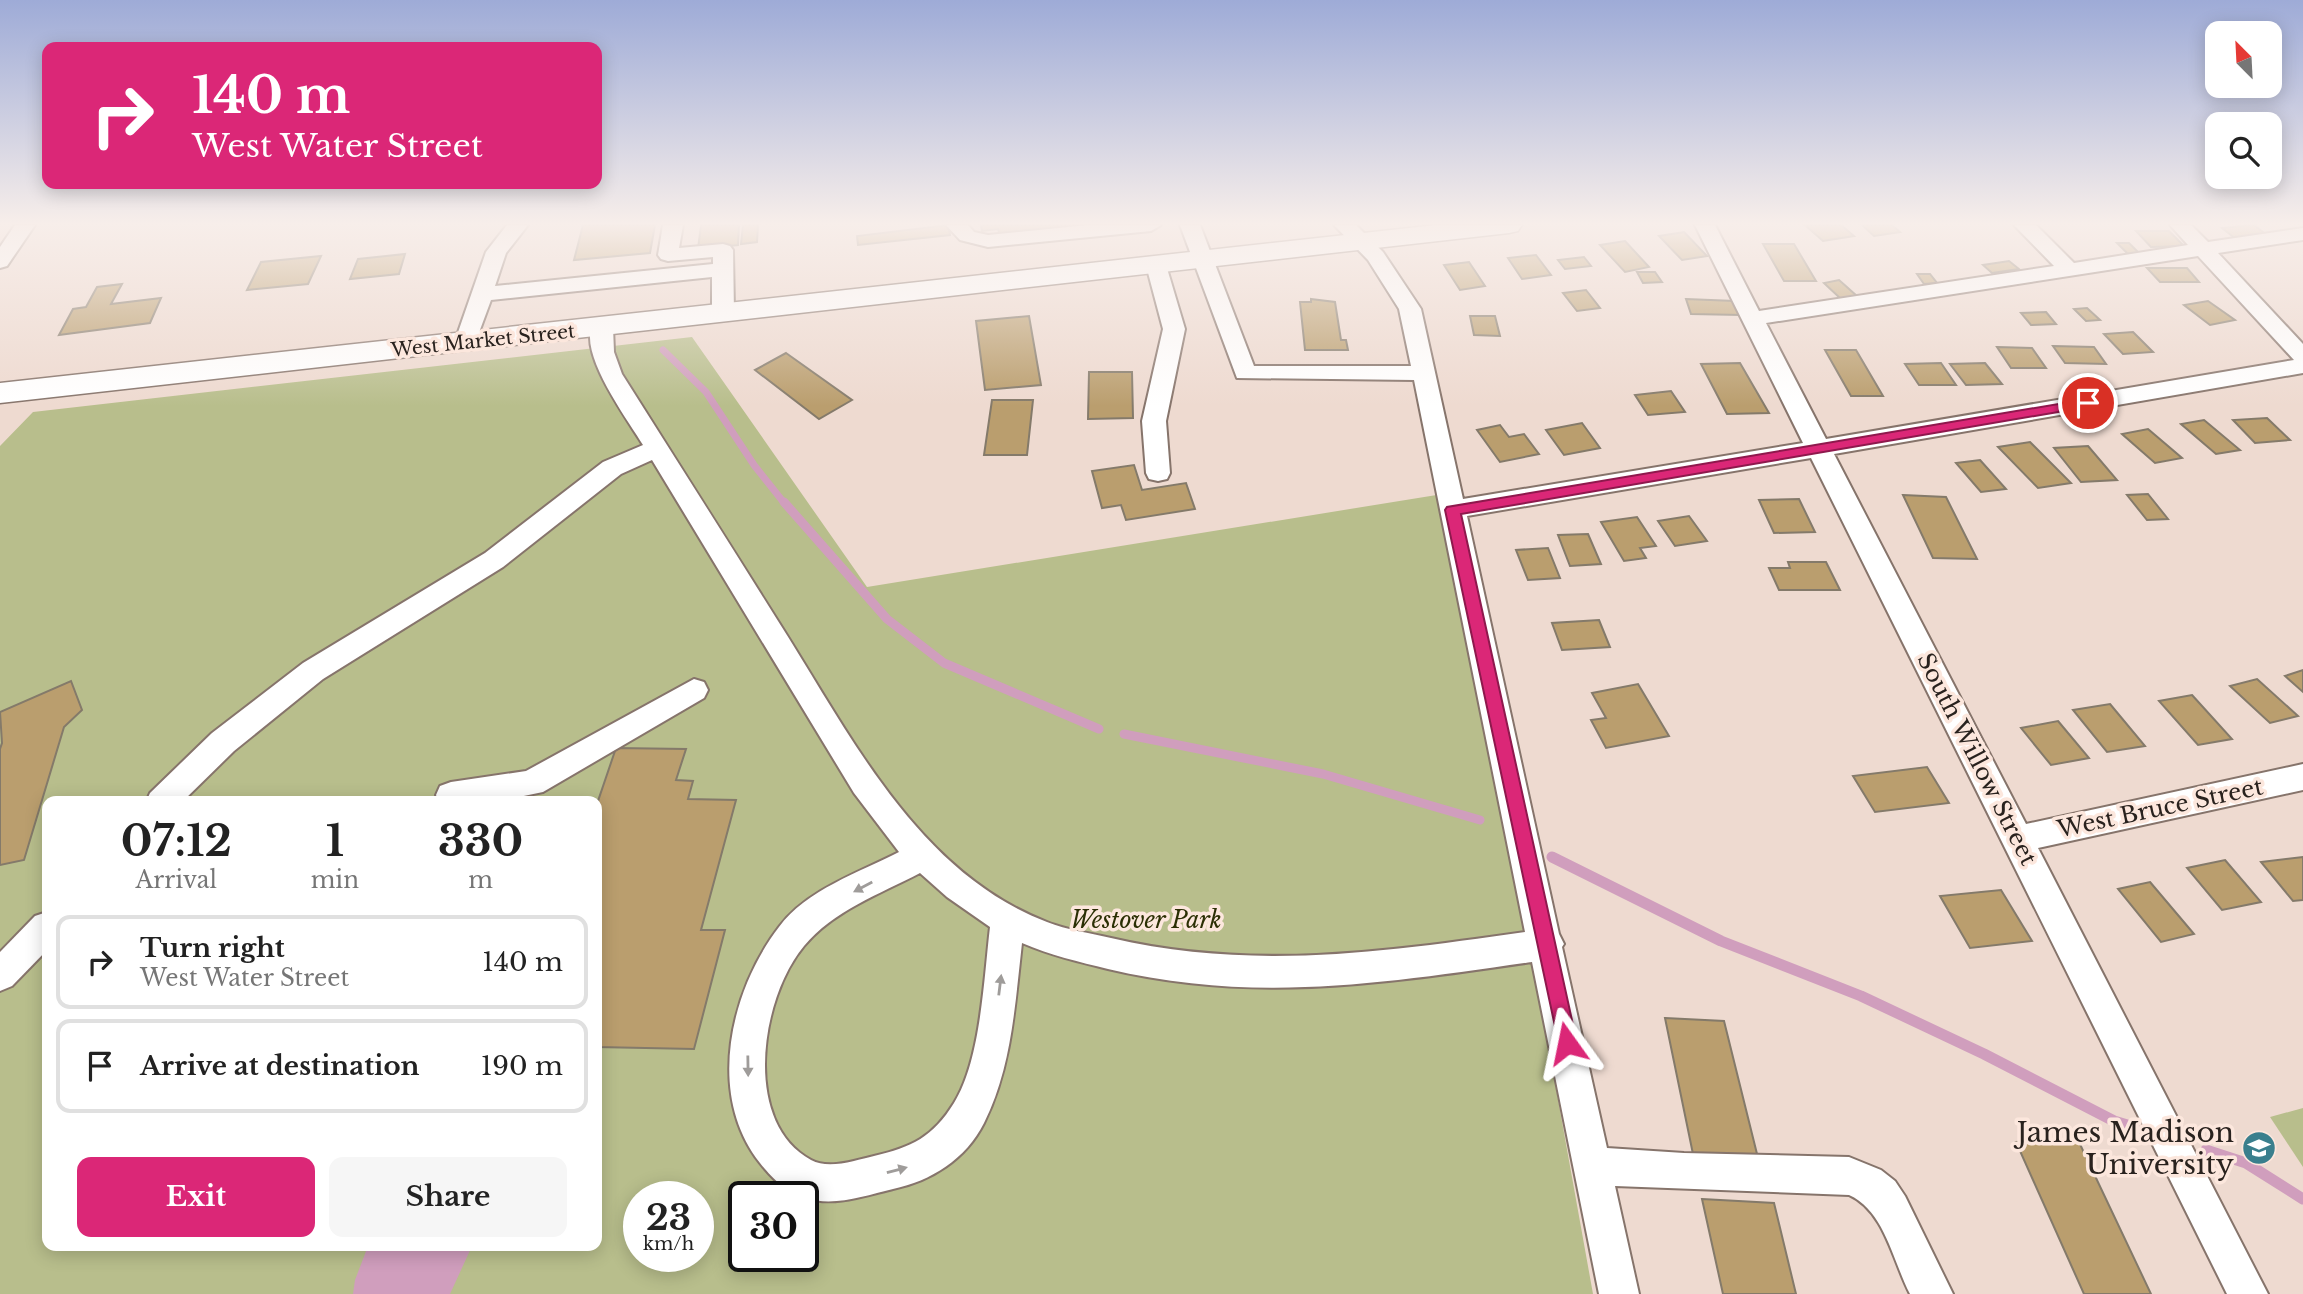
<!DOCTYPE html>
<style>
body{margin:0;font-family:"Libre Baskerville",serif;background:#f6f6f6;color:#222;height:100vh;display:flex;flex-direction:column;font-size:26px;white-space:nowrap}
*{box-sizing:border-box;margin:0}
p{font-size:23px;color:#767676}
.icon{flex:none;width:38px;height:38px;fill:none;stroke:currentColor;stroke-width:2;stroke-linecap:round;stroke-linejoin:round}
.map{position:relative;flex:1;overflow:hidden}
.side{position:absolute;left:42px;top:796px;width:560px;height:455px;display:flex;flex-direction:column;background:#fff;border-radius:14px;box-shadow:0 4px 18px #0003}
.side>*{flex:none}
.guide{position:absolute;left:42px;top:42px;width:560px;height:147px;border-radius:14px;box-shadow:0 4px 18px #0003;background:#db2777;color:#fff;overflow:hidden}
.needle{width:46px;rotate:336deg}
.fabs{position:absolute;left:2205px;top:21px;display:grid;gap:14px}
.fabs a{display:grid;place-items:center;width:77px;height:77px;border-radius:14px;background:#fff;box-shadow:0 4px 18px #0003;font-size:35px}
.speed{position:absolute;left:623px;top:1181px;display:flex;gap:14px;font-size:35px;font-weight:700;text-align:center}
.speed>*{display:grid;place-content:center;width:91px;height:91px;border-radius:50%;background:#fff;box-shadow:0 4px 18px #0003;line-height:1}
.speed small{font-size:18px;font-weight:400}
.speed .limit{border:4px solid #111;border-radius:10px;background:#fff;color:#111}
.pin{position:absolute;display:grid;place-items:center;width:60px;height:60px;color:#fff;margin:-30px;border:4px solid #fff;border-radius:50%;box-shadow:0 2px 7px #0007}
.me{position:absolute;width:77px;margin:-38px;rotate:348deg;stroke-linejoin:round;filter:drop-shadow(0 0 5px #0008)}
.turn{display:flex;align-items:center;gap:24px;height:147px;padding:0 35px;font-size:32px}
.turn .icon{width:91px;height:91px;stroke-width:2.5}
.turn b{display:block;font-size:49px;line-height:60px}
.eta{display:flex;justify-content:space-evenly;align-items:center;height:119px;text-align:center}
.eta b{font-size:42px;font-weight:800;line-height:49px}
.action{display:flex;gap:14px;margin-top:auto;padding:14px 35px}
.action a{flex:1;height:80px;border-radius:14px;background:#db2777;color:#fff;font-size:28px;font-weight:800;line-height:80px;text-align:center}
.action a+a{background:#f6f6f6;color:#222}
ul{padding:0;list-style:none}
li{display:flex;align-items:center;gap:21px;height:94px;margin:0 14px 10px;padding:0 21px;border:4px solid #e0e0e0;border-radius:14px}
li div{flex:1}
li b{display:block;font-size:26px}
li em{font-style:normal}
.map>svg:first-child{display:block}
.green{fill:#b8be8c;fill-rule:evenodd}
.water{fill:#d09ebd}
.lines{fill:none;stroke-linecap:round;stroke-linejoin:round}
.stream-far2{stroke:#d09ebd;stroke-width:7}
.stream-far1{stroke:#d09ebd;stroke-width:9}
.stream{stroke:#d09ebd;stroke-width:11}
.building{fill:#ba9e6e;stroke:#847a6a;stroke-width:2}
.minor-casing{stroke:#86746b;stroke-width:4}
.major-casing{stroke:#86746b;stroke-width:3}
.minor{fill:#fff;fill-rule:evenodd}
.major{fill:#fff;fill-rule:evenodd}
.oneway{fill:#9f9c9a}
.route{fill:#db2777;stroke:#8e194d;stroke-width:2}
.labels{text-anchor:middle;stroke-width:7;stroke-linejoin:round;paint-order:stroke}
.far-street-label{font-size:19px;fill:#29221e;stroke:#fce7dd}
.street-label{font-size:23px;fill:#29221e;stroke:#fce7dd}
.park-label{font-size:23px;font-style:italic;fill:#2b2f04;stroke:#fce7dd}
.near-poi-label{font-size:28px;fill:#29221e;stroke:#fce7dd;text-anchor:end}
</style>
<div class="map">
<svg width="2303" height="1294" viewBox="0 0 2303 1294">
<rect width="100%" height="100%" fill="#eedad0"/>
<g class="green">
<path d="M692,337l175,250 582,-94 144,801h-1593v-848l33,-34zM47,802h550v444h-550zM639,1197h59v59h-59zM744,1197h59v59h-59z"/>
<path d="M2303,1108v59l-33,-50z"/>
</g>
<path class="water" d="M368,1246h104l-22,48h-97l2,-14z"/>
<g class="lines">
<path class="stream-far2" d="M663,350l43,42 48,73 31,39"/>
<g class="stream-far1">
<path d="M784,502l103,117 57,44 155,66"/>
<path d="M1124,734l199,40 157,46"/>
</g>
<g class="stream">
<path d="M1552,857l169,84 140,55 123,58 130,67 20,6"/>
<path d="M2206,1150l40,13 57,36"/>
</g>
</g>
<g class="building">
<path d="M583,225h72l-5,28 -76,7z"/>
<path d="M701,225h38l-1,20 -40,4z"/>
<path d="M743,225h15l-1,17 -16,2z"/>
<path d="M948,225l2,10 -92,10 -1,-9z"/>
<path d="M981,225h116l-97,10 -2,-6 -16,2z"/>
<path d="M1805,225h36l13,11 -31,5z"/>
<path d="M1862,225h30l8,7 -26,4z"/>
<path d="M2254,225l14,11 -32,3 -14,-11z"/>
<path d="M2136,231h33l15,15 -33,1z"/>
<path d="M1684,232l23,24 -25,4 -23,-24z"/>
<path d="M1625,241l24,26 -24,5 -25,-27z"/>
<path d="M2117,243h12l11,11h-12z"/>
<path d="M1763,244h31l22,37h-32z"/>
<path d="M405,254l-6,20 -49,5 8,-20z"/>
<path d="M1536,255l15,20 -29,4 -14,-21z"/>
<path d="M321,256l-13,28 -61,6 14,-28z"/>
<path d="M1584,257l7,9 -26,3 -7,-9z"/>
<path d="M2009,261l10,8 -27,4 -9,-8z"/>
<path d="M1469,262l16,24 -25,4 -16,-25z"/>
<path d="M2147,268h40l12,14h-39z"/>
<path d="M1637,272h18l7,10 -19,1z"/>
<path d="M1917,274h13l7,9 -13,1z"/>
<path d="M1839,280l19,17 -16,3 -18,-17z"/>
<path d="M122,284l-11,20 50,-6 -11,25 -91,12 14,-26 13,-2 11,-20z"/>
<path d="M1586,290l14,18 -23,3 -14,-18z"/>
<path d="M1311,299l24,3 6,38h5l2,10h-43l-5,-48h11z"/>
<path d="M1686,299l49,2 6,14 -50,-1z"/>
<path d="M2208,301l27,19 -25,5 -26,-20z"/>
<path d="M2087,308l13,12 -14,1 -12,-12z"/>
<path d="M2046,312l10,12 -25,1 -10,-12z"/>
<path d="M1029,316l12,69 -56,5 -9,-69z"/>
<path d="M1470,316h25l5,20 -26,-1z"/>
<path d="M2133,332l20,20 -30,2 -19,-20z"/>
<path d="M2053,346l41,1 12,17 -41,-1z"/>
<path d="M1997,347l35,1 14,20h-35z"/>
<path d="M1825,350h31l27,46h-32z"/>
<path d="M786,353l66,47 -33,19 -64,-49z"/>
<path d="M1740,363l29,50 -42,1 -26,-50z"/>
<path d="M1941,363l15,22h-37l-14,-21z"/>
<path d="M1985,363l17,21 -36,1 -16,-21z"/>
<path d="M1089,372h43l1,46 -45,1z"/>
<path d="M1671,391l14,21 -37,3 -13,-20z"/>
<path d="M992,400h41l-6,55h-43z"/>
<path d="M2267,418l23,22 -35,3 -22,-23z"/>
<path d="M2204,420l36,30 -24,4 -35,-30z"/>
<path d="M1582,423l18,25 -36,7 -18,-25z"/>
<path d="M1500,425l9,12 15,-3 15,20 -39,8 -23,-32z"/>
<path d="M2148,429l34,29 -27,5 -33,-29z"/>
<path d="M2030,442l41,41 -33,5 -40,-41z"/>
<path d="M2088,446l29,34 -36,2 -27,-34z"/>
<path d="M1980,460l26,29 -25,3 -25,-29z"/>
<path d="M1134,465l8,25 44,-7 9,26 -69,11 -5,-15 -19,3 -10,-37z"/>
<path d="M2148,494l20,25 -21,1 -20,-25z"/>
<path d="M1903,495l43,2 31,62 -44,-1z"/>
<path d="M1799,499l16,33 -41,1 -15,-33z"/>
<path d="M1689,516l18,25 -32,5 -17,-25z"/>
<path d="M1637,517l19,29 -16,2 6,10 -22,3 -23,-39z"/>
<path d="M1588,534l13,30 -31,2 -12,-31z"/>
<path d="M1548,548l12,30 -32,2 -12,-30z"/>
<path d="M1788,562h38l14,28h-61l-10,-22h21z"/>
<path d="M1599,620l11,27 -48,3 -10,-27z"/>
<path d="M2303,670v22l-18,-16z"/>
<path d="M2257,679l41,37 -28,7 -40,-37z"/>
<path d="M71,681l11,29 -18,17 -40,133 -24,5v-116l2,-6 -2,-31z"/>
<path d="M1638,684l31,52 -63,12 -15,-28 15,-2 -14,-25z"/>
<path d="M2192,695l40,44 -34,6 -39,-44z"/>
<path d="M2110,704l35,42 -38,6 -34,-42z"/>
<path d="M2058,721l31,37 -38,7 -30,-37z"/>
<path d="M616,748l70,1 -10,31 17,1 -5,18 48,1 -35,130h24l-31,119 -97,-2v-243z"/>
<path d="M1927,767l22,36 -74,9 -22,-36z"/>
<path d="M2303,857v43l-10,1 -32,-39z"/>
<path d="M2225,860l36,42 -39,8 -35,-42z"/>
<path d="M2150,882l44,52 -33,8 -43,-53z"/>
<path d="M2001,890l31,51 -62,7 -30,-52z"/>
<path d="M1665,1018l59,3 34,137 -65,-4z"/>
<path d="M2078,1140l73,154h-67l-68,-152z"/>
<path d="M1702,1199l72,4 22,91h-73z"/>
</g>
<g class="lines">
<g class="minor-casing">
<g id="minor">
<path d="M15,225h20l-28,41 -7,2v-21z"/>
<path d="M507,225h21l-22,28 -11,33 218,-22v-7l-45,4 -7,-2 -3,-4 5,-30h20l-4,23 44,-4 7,2 3,4 1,63 -3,5h-16l-3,-5v-36l-221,23 -17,46h-16l-3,-5 31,-89z"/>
<path d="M946,225h22l6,7 14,3 100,-10h73l-10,6 -163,16 -28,-7z"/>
<path d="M1180,225h20l54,141h157l-12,-57 -31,-49 -34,-35h22l27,27 38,57 42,190 340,-56 -108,-218h20l44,86 295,-45 -40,-41h22l38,38 114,-18 -18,-20h21l17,17 95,-14v12l-85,13 85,91v29l-469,81 192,370 277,-60v26l-265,58 230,446h-41l-416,-836 -344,58 92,418 5,10 -2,3 45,201 77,5 165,4 32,13 14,11 10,15 48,98h-43c-17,-32 -25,-83 -61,-99l-234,-9 24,108h-40l-67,-332c-147,21 -276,42 -424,7 -29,-7 -58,-14 -86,-26 -7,61 -10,124 -38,180 -18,36 -53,58 -91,66 -29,7 -59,18 -88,9 -17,-4 -34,-21 -45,-35 -54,-68 -30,-172 19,-236 27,-37 81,-55 120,-75l-45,-59 -202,-333 -31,14 -118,93 -180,112 -89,72 -52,51h-36l4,-9 62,-60 91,-70 182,-110 118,-91 40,-17c-15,-25 -68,-95 -49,-123h16l3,5 1,25 8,22c52,82 104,164 156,247 71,111 138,251 269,301 20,8 43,11 64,16 142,33 273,14 414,-6l-111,-552 -177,-2zM2198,256l96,104 -468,79 -60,-116zM920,873l27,24 43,30c-6,50 -9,133 -36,176 -21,34 -42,44 -80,53 -18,4 -45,14 -63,4 -70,-38 -50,-163 -7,-214 29,-35 76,-52 116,-73z"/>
<path d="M1156,259l7,2 3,4 19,64 -19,92 4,52 -3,6 -9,2 -9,-2 -3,-6 -4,-52 21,-92 -17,-64 3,-4z"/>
<path d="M694,679l10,3 4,8 -4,8 -161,94 -49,10h-55l-3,-7 4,-9 11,-4 75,-11z"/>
<path d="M47,912v38l-35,36 -12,5v-39l35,-36z"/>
</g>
</g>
<g class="major-casing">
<path id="major" d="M1436,225h86l-4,6 -9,2 -1509,170v-20z"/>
</g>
<use href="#minor" class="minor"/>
<use href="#major" class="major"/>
</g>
<defs><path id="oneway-solid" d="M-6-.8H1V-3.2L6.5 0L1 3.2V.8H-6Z" transform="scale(1.75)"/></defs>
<g class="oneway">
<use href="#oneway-solid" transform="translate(863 887) rotate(152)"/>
<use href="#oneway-solid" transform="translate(1000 985) rotate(-83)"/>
<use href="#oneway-solid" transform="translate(748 1066) rotate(89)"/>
<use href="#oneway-solid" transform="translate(897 1170) rotate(-15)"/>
</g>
<linearGradient id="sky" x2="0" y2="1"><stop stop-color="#9eabd7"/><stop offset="0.55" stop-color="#f7eeea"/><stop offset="1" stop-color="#f7eeea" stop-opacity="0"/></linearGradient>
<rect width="2303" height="406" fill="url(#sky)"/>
<path class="route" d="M2088,399l7,4 -2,3 -632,108 116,529 -3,7 -7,3 -7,-3 -115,-540 2,-3z"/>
<defs>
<g id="university-disc" transform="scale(1.75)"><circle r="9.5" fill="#3a7f8d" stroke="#fce7dd"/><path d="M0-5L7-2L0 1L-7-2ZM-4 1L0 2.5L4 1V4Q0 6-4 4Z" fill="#fff"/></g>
</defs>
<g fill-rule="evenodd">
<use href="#university-disc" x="2259" y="1148"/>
</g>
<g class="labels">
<g class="far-street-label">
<text transform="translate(483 340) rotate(-6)" y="7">West Market Street</text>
</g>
<g class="street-label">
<text transform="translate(1977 759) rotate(63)" y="8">South Willow Street</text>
<text transform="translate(2160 808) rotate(-12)" y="8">West Bruce Street</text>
</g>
<g class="park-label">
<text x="1146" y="928">Westover Park</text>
</g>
<g class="near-poi-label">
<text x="2234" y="1142">James Madison<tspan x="2234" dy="32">University</tspan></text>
</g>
</g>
</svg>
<div class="fabs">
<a><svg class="needle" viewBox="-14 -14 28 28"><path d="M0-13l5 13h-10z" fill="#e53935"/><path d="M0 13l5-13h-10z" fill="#767676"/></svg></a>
<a><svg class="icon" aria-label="search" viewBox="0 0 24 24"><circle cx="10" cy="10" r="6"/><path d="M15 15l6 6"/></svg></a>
</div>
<div class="speed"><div>23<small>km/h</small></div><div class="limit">30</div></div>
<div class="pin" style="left:2088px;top:403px;background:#d93025"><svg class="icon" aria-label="arrive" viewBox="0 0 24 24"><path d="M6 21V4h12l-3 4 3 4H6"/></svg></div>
<svg class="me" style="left:1567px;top:1043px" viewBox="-20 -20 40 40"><path d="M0-17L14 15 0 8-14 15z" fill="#db2777" stroke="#fff" stroke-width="4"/></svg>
<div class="guide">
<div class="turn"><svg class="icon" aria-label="right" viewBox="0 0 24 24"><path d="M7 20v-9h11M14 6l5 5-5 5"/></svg><div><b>140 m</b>West Water Street</div></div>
</div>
<section class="side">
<div class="eta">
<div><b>07:12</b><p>Arrival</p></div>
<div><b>1</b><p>min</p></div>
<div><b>330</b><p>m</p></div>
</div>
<ul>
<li><svg class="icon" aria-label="right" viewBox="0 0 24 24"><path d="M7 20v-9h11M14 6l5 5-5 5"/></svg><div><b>Turn right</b><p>West Water Street</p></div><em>140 m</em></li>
<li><svg class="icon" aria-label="arrive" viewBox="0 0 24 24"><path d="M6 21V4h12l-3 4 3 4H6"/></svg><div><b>Arrive at destination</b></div><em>190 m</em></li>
</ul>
<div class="action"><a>Exit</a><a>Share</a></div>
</section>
</div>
